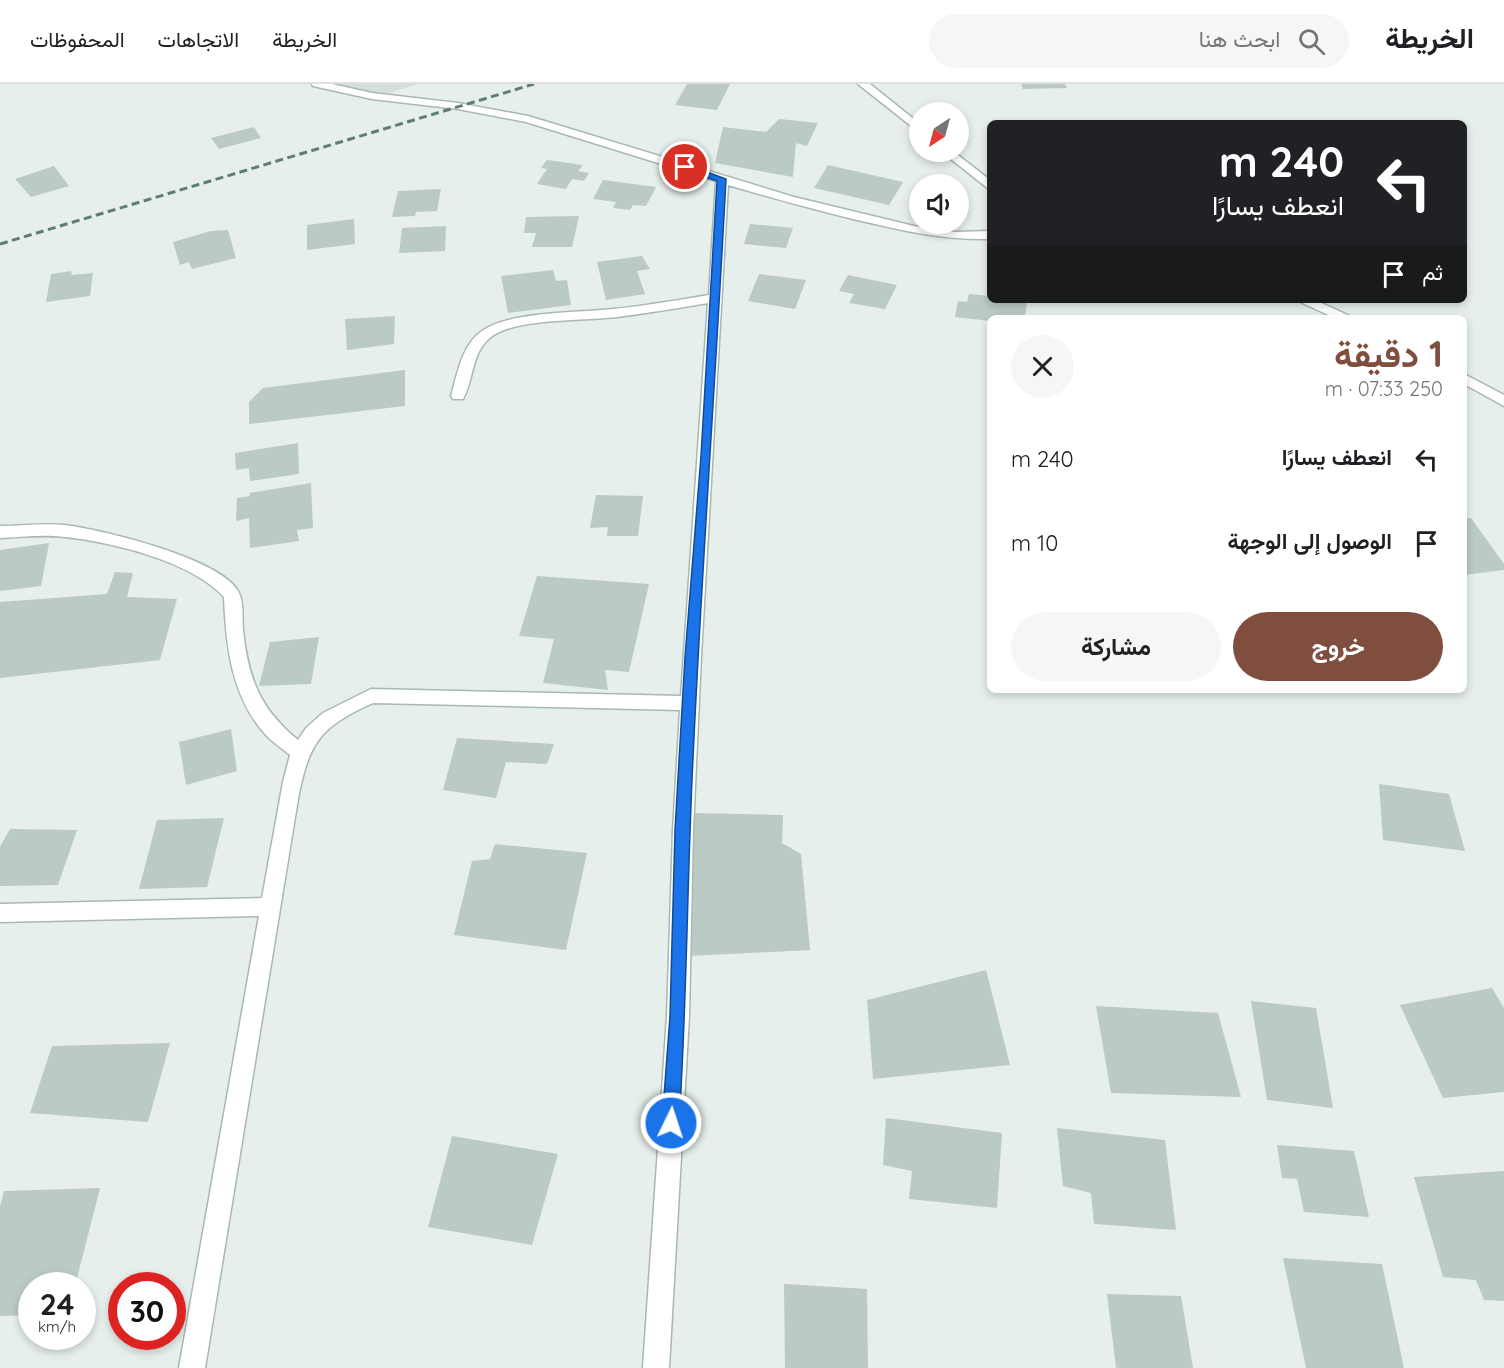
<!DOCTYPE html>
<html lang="ar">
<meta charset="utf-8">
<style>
body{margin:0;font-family:Quicksand,Vazirmatn,sans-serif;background:#f6f6f6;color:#202124;direction:rtl;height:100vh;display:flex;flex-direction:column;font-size:22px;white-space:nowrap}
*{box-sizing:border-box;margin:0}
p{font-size:20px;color:#757577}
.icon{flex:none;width:33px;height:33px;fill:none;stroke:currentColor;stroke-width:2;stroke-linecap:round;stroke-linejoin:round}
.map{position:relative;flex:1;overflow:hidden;direction:ltr}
.side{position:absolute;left:987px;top:231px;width:480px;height:378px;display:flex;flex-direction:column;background:#fff;border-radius:9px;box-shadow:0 3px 9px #0003;direction:rtl}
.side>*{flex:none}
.banner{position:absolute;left:987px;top:36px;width:480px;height:183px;border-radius:9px;box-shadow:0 3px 9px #0003;direction:rtl;background:#202124;color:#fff;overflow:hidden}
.needle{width:39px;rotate:216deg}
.fabs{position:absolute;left:909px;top:18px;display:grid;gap:12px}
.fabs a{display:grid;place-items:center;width:60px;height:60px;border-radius:50%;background:#fff;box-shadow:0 3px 9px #0003;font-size:30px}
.speed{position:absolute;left:18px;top:1188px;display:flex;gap:12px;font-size:30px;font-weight:700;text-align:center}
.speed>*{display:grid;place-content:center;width:78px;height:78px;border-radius:50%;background:#fff;box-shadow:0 3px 9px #0003;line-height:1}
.speed small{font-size:15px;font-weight:400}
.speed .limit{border:9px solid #d22;background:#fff;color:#111}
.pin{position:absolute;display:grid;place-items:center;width:51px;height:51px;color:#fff;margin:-26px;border:3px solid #fff;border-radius:50%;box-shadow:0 2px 6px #0007}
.me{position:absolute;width:66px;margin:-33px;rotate:4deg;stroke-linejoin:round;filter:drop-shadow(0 0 4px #0008)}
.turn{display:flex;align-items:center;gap:21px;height:126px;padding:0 24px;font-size:27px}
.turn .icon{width:78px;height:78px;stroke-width:2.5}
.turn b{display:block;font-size:42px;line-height:51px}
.then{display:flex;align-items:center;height:57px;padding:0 24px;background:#0003;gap:12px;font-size:22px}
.round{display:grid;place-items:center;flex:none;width:63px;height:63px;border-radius:32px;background:#f6f6f6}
.overview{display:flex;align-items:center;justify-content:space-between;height:102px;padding:0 24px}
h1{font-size:36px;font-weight:700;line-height:45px;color:#7f4e3f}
.cta{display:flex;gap:12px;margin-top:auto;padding:12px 24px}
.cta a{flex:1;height:69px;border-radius:36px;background:#7f4e3f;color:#fff;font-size:24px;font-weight:700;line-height:69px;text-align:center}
.cta a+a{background:#f6f6f6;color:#202124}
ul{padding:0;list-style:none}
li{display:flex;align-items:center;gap:18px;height:84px;padding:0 24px}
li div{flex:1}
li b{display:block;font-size:22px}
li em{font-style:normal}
header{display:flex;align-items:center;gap:36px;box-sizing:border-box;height:84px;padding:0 30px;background:#fff;border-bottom:2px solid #e0e0e0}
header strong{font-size:28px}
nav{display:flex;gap:33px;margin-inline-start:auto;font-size:21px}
.search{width:420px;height:54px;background:#f6f6f6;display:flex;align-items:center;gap:15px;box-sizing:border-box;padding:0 21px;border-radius:33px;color:#757577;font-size:22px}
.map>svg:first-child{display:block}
.built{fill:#d4dfda}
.building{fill:#bbcac4}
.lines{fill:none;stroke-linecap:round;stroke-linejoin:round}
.minor-casing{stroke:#a8b8b2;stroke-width:3}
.minor{fill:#fff;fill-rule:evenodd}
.rail{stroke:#5f7d75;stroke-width:3;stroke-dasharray:8 4.5;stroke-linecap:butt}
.route{fill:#1a73e8;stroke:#114b97;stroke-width:1.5}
</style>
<header>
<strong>الخريطة</strong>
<div class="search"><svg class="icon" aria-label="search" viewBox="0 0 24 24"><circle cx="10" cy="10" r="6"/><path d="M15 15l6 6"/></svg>ابحث هنا</div>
<nav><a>الخريطة</a><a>الاتجاهات</a><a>المحفوظات</a></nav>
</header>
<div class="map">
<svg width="1504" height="1284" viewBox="0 0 1504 1284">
<rect width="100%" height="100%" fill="#e6efeb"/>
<path class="built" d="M335,0h83l-36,11z"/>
<g class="building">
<path d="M687,0h43l-13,26 -42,-5z"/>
<path d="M1021,0h44l2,4 -44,1z"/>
<path d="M779,35l39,4 -11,23 -11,-3 -3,34 -78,-14 8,-36 43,5z"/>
<path d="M254,43l7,11 -42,11 -8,-11z"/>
<path d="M547,76l36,5 -5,6 11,2 -5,8 -12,-2 -6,10 -29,-5 10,-15 -6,-1z"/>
<path d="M828,81l75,17 -14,23 -75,-17z"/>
<path d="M54,82l15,20 -38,11 -16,-18z"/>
<path d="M603,96l53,7 -10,19 -13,-1 -3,5 -17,-2 3,-6 -23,-3z"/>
<path d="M441,105l-4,22 -21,1 -1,4 -23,1 6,-26z"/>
<path d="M579,132l-7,31h-40l4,-14h-12l2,-16z"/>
<path d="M354,135l1,25 -48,6v-25z"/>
<path d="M750,140l43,4 -7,20 -42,-4z"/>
<path d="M446,142l-1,25 -46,2 3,-25z"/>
<path d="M228,146l8,28 -44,11 -3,-7 -9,3 -7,-23 38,-11z"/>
<path d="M642,172l8,13 -13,2 8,23 -39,6 -9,-38z"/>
<path d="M553,186l3,11 11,-1 4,25 -63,8 -7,-37z"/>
<path d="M71,187l1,4 21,-2 -3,23 -44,6 5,-28z"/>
<path d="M759,190l47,6 -11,29 -47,-8z"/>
<path d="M848,191l49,10 -12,24 -36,-6 5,-9 -15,-3z"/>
<path d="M969,210l21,2v4h37l-2,18h-35v3l-35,-4 3,-16 9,1z"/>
<path d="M395,232l-1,28 -47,6 -2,-31z"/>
<path d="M405,286v36l-156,18v-22l14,-14z"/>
<path d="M298,359l1,31 -49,7 -1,-13 -13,2 -1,-17z"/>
<path d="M311,399l2,45 -16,2 2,11 -49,7 -1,-30 -13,3 1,-23 13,-2 -1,-3z"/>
<path d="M596,411l47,1 -5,40h-31l1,-9 -18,1z"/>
<path d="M1471,434l33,46v6l-40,5v-56z"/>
<path d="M49,459l-8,43 -41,5v-41z"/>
<path d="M115,488l18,1 -6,24 50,2 -17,61 -160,18v-76l107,-8z"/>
<path d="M537,492l112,8 -20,88 -24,-2 3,20 -65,-7 11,-44 -35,-3z"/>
<path d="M319,553l-8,47 -52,2 11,-44z"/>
<path d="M231,645l6,42 -51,14 -7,-43z"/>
<path d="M457,654l97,6 -7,20 -41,-2 -10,36 -53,-8z"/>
<path d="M1379,700l70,10 16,57 -82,-11z"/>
<path d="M692,729l91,2 -1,28 19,11 9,96 -121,6z"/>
<path d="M224,734l-17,69 -68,2 18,-69z"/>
<path d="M10,745l67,1 -19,55 -58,1v-39z"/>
<path d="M495,760l92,9 -21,97 -112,-15 18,-74 18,-2z"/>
<path d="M986,886l24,95 -137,14 -6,-79z"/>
<path d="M1492,904l12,20v84l-61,6 -43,-93z"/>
<path d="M1251,917l65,7 17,100 -66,-8z"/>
<path d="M1096,922l122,7 23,84 -130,-4z"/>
<path d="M170,959l-22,79 -118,-9 22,-67z"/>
<path d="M886,1034l116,15 -5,75 -88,-9 3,-28 -29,-6z"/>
<path d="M1057,1044l108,12 11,90 -82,-6 -3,-31 -28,-7z"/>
<path d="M452,1052l106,18 -26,91 -104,-18z"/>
<path d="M1277,1061l77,6 15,66 -65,-5 -7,-33 -15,-1z"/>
<path d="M1504,1087v130l-20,-1 -8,-20 -33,-3 -29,-100z"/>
<path d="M100,1104l-25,98h-43v29l-32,1v-110l4,-15z"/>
<path d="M1283,1174l99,6 22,104h-98z"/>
<path d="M784,1200l83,5 1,79h-83z"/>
<path d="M1107,1210l74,2 12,72h-77z"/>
</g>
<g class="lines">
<g class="minor-casing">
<g id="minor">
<path d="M312,0h20l40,9 86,10 70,13 266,81 120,29 41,6 35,-1v8c-49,1 -90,-9 -137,-20 -42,-10 -84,-22 -125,-34l-27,472 -8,173 -4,186 -20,352h-26l24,-352 6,-186 7,-120 -307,-7c-53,24 -64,39 -75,96l-93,569h-26l80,-452 -259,6v-18l262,-6 21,-116 7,-27c-8,-7 -18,-13 -25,-21 -34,-38 -39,-89 -41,-137 -33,-36 -112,-55 -159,-60 -22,-3 -43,0 -65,1v-12c21,0 43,-3 64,-1 36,4 160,34 175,68 5,10 3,26 4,37 5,48 17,79 55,110l8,-12 17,-15 48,-24 310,7 27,-393c-30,5 -60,10 -91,14 -32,4 -102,1 -126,20 -20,15 -17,43 -28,62h-10l-2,-3c6,-21 11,-52 31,-65 28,-20 96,-18 131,-22 32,-3 64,-9 96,-14l7,-114 -190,-59 -68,-13 -86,-10 -59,-13z"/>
<path d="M858,0h12l50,40v9z"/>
<path d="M942,68h12l36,28v10z"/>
<path d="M1296,216h19l39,18h-19z"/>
<path d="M1464,290l40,21v11l-40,-22z"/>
</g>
</g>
<use href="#minor" class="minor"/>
<path class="rail" d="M0,160l534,-160"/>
</g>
<path class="route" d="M682,81h6l38,14c-10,193 -24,386 -33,579 -6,122 -6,244 -14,365l-2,6 -6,3 -6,-3 -3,-6 8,-107 5,-186 10,-173 16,-201 16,-275 -35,-12z"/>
</svg>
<div class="fabs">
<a><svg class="needle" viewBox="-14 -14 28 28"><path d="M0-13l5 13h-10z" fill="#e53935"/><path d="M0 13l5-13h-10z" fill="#757577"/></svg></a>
<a><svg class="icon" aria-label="sound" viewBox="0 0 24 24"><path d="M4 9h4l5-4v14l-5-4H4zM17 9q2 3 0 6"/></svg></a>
</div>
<div class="speed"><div>24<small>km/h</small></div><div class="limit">30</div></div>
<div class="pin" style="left:685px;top:83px;background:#d93025"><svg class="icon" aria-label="arrive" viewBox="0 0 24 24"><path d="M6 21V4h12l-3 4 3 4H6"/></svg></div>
<svg class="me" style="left:671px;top:1039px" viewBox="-20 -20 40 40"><circle r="17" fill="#1a73e8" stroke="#fff" stroke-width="3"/><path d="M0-11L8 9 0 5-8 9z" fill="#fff"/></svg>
<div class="banner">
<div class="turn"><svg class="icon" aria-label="left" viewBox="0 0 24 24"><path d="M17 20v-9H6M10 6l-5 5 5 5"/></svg><div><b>240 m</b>انعطف يسارًا</div></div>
<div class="then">ثم<svg class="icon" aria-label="arrive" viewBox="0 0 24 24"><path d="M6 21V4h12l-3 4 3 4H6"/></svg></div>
</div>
<section class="side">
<div class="overview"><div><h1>1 دقيقة</h1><p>250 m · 07:33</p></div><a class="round"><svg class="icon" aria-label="close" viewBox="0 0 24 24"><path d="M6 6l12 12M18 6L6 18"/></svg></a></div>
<ul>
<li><svg class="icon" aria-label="left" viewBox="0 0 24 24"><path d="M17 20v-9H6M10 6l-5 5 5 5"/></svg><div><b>انعطف يسارًا</b></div><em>240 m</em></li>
<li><svg class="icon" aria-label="arrive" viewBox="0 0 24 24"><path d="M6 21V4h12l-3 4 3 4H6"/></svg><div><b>الوصول إلى الوجهة</b></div><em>10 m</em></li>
</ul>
<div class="cta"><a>خروج</a><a>مشاركة</a></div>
</section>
</div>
